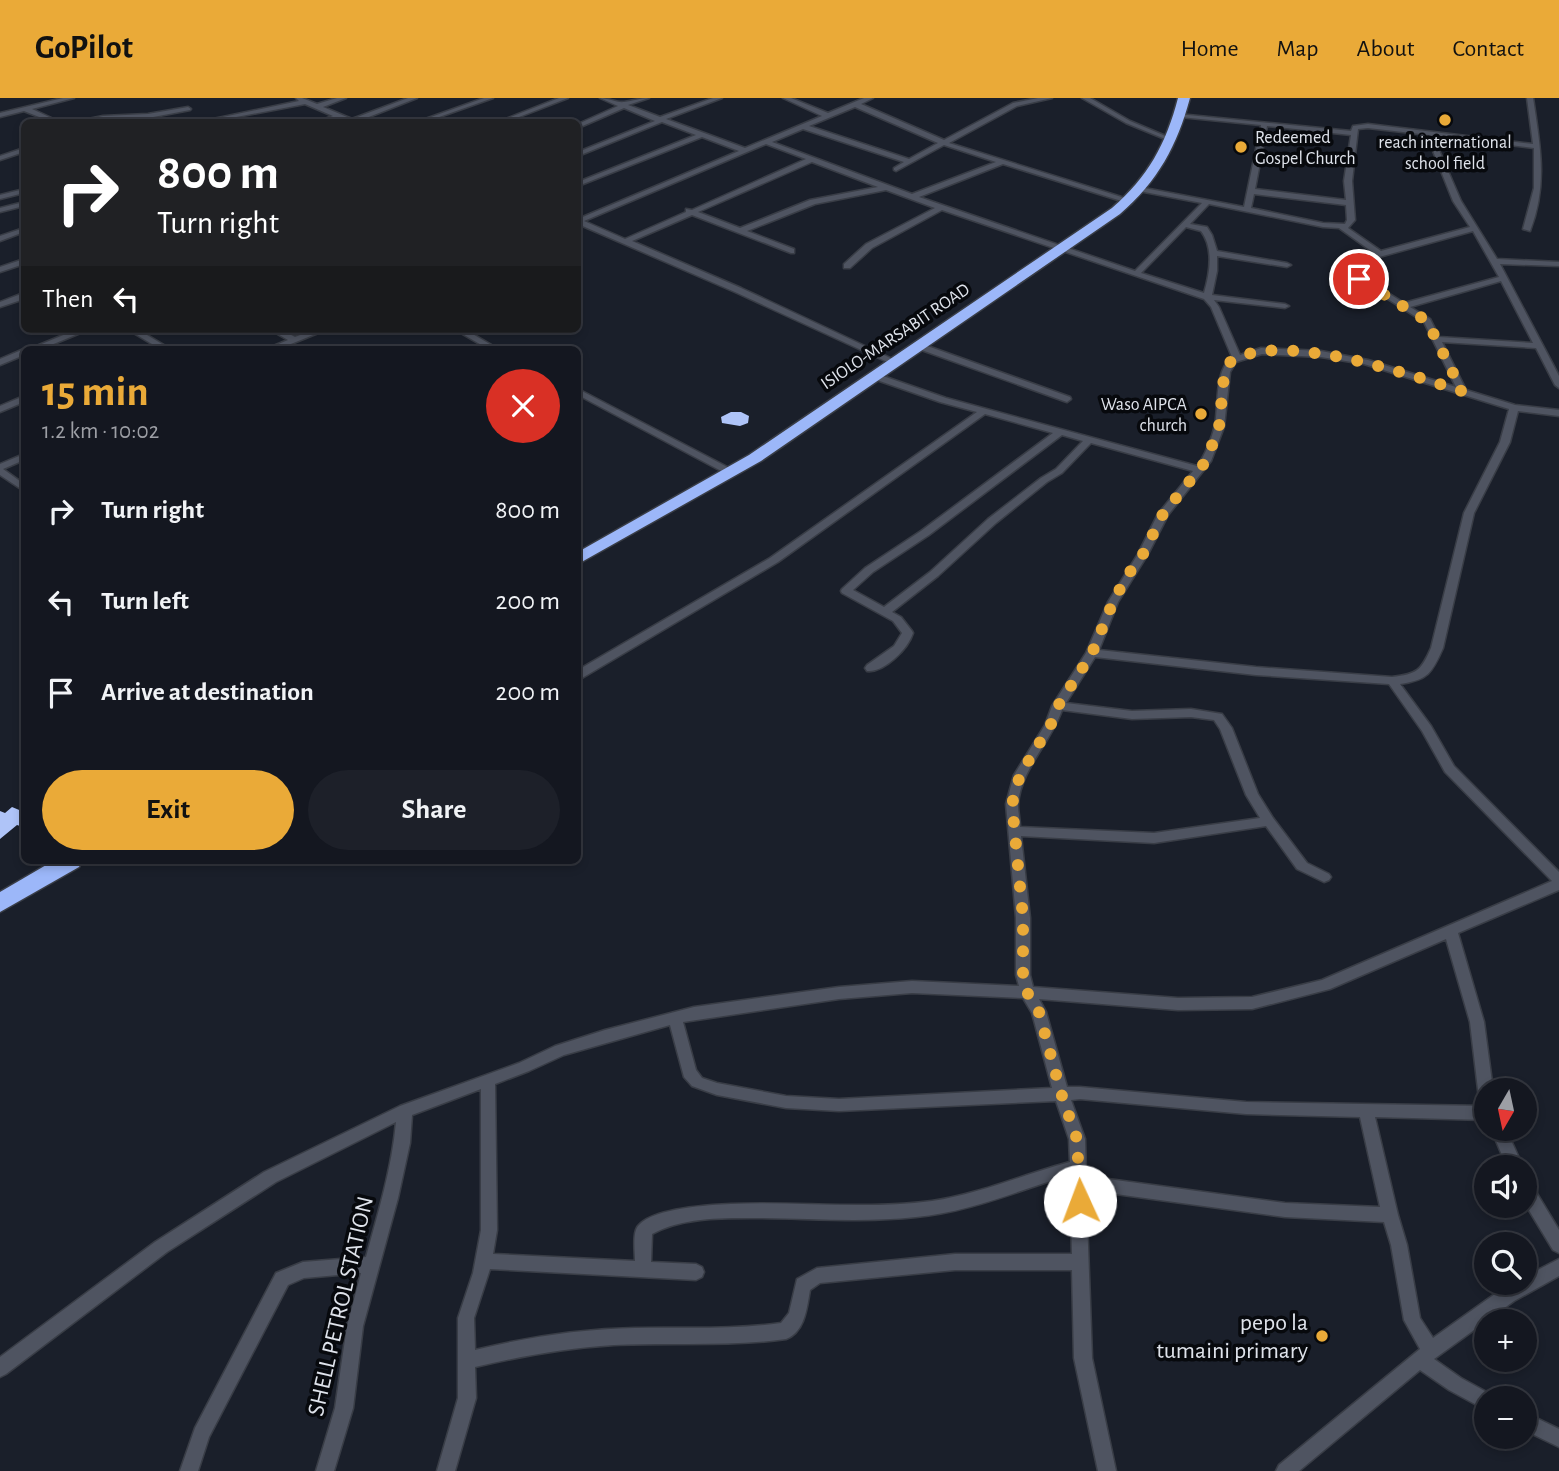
<!DOCTYPE html>
<meta charset="utf-8">
<style>
body{margin:0;font-family:"Alegreya Sans",sans-serif;background:#1d2029;color:#f1f3f6;height:100vh;display:flex;flex-direction:column;font-size:26px;white-space:nowrap}
*{box-sizing:border-box;margin:0}
p{font-size:23px;color:#9d9fa5}
.icon{flex:none;width:38px;height:38px;fill:none;stroke:currentColor;stroke-width:2;stroke-linecap:round;stroke-linejoin:round}
.map{position:relative;flex:1;overflow:hidden}
.panel{position:absolute;left:21px;top:248px;width:560px;height:518px;display:flex;flex-direction:column;background:#141720;border-radius:10px;box-shadow:0 4px 10px #0003,0 0 0 2px #33363e}
.panel>*{flex:none}
.banner{position:absolute;left:21px;top:21px;width:560px;height:214px;border-radius:10px;box-shadow:0 4px 10px #0003,0 0 0 2px #33363e;background:#202124;color:#fff;overflow:hidden}
.needle{width:46px;rotate:189deg}
.buttons{position:absolute;left:1474px;top:980px;display:grid;gap:14px}
.buttons a{display:grid;place-items:center;width:63px;height:63px;border-radius:50%;background:#141720;box-shadow:0 4px 10px #0003,0 0 0 2px #33363e;font-size:35px}
.pin{position:absolute;display:grid;place-items:center;width:60px;height:60px;color:#fff;margin:-30px;border:4px solid #fff;border-radius:50%;box-shadow:0 2px 7px #0007}
.me{position:absolute;width:77px;margin:-38px;rotate:358deg;stroke-linejoin:round;filter:drop-shadow(0 0 5px #0008)}
.turn{display:flex;align-items:center;gap:24px;height:147px;padding:0 21px;font-size:32px}
.turn .icon{width:91px;height:91px;stroke-width:2.5}
.turn b{display:block;font-size:49px;line-height:60px}
.then{display:flex;align-items:center;height:66px;padding:0 21px;background:#0003;gap:14px;font-size:26px}
.round{display:grid;place-items:center;flex:none;width:74px;height:74px;border-radius:37px;background:#1d2029}
.headline{display:flex;align-items:center;justify-content:space-between;height:119px;padding:0 21px}
h1{font-size:42px;font-weight:600;line-height:52px;color:#eaaa38}
.cta{display:flex;gap:14px;margin-top:auto;padding:14px 21px}
.cta a{flex:1;height:80px;border-radius:42px;background:#eaaa38;color:#111;font-size:28px;font-weight:600;line-height:80px;text-align:center}
.cta a+a{background:#1d2029;color:#f1f3f6}
ul{padding:0;list-style:none}
li{display:flex;align-items:center;gap:21px;height:91px;padding:0 21px}
li div{flex:1}
li b{display:block;font-size:26px}
li em{font-style:normal}
header{display:flex;align-items:center;gap:42px;box-sizing:border-box;height:98px;padding:0 35px;background:#eaaa38;color:#111}
header strong{font-size:33px}
nav{display:flex;gap:38px;margin-inline-start:auto;font-size:24px}
.map>svg:first-child{display:block}
.building{fill:#afc4f8}
.lines{fill:none;stroke-linecap:round;stroke-linejoin:round}
.street-casing{stroke:#393d46;stroke-width:3}
.highway-casing{stroke:#393d46;stroke-width:3}
.street{fill:#4f5461;fill-rule:evenodd}
.highway{fill:#9cb7f9;fill-rule:evenodd}
.route{stroke:#eaaa38;stroke-width:12;stroke-dasharray:0 21.6}
.poi-dot{fill:#eaaa38;stroke:#07090d;stroke-width:2.5}
.labels{text-anchor:middle;stroke-width:7;stroke-linejoin:round;paint-order:stroke}
.far-poi-label{font-size:18px;fill:#dfe3eb;stroke:#07090d;text-anchor:start}
.far-street-label{font-size:18px;fill:#dfe3eb;stroke:#07090d}
.near-street-label{font-size:24px;fill:#dfe3eb;stroke:#07090d}
.near-poi-label{font-size:24px;fill:#dfe3eb;stroke:#07090d;text-anchor:end}
</style>
<header>
<strong>GoPilot</strong>
<nav><a>Home</a><a>Map</a><a>About</a><a>Contact</a></nav>
</header>
<div class="map">
<svg width="1559" height="1373" viewBox="0 0 1559 1373">
<rect width="100%" height="100%" fill="#1a1f2a"/>
<g class="building">
<path d="M731,314h10l8,4 -1,7 -8,3 -18,-3 -1,-6z"/>
<path d="M12,709l12,5v10l-4,4 -3,-1 -17,14v-28l5,2z"/>
</g>
<g class="lines">
<g class="street-casing">
<g id="street">
<path d="M63,0h11l-42,11 28,13h-8l-28,-11 -24,6v-4z"/>
<path d="M296,0h6l15,6 20,-6h9l-23,9 29,12 56,-21h9l-61,24h-8l-10,-4 -13,4h-8l16,-6 -28,-12 -95,18h-11l100,-21z"/>
<path d="M484,0h9l-68,24h-8z"/>
<path d="M559,0h9l-62,24h-8z"/>
<path d="M600,0c8,0 17,5 24,4 9,-1 16,-4 25,-4l-21,7 32,12 53,-19h9l-56,21 79,29 77,-32 -39,-18h8l37,15 36,-15h9l-12,6 83,36 69,-37 25,-5h14l-35,8 -68,37 182,57v4l-128,-40 -84,33 216,74 67,-68 -63,-12v-4l105,20 17,-82 -81,-8 -3,-2 1,-1 173,17 2,-5 15,-2 165,20 -6,-46h6c7,47 15,87 -3,133l-7,-2 11,-41v-40l-98,-12 -1,5 26,60 36,58 62,3v4l-59,-2 59,112v12l-4,-3 -19,-37 -94,-6 24,48 49,15 44,5v6l-41,-5 -8,31 -36,71 -31,135c-11,25 -15,32 -43,36l31,42 23,40 105,106v18l-101,43 26,89 9,68h-7v14l-5,-1 -2,-5 -9,-76 -24,-83 -116,50 -78,20 -74,1 -139,-11 7,13 21,75h13l166,15 240,4v14l-111,-3 23,98 9,30 13,73 13,20 69,-49 12,-6h10v-6l35,-18v17l-45,25 -80,58 27,19 31,17 2,3h-8v12l-37,-20 -29,-20 -121,101h-23l3,-6 141,-116 -16,-29 -13,-75 -7,-23 -99,-5 -199,-27 6,168 24,113h-18l-24,-113 -2,-88h-117l-135,13 -10,7c-3,17 -5,42 -24,49 -57,8 -115,3 -172,6 -47,3 -93,11 -139,22l1,31 -21,73h-18l21,-73v-80l15,-45 8,-43v-141l-69,26 -2,28 -12,55 -35,128 -10,82 -19,63h-18l19,-63 12,-82 14,-53 -57,5 -16,7 -79,152 -11,34h-18l15,-43 81,-155 27,-11 63,-5c12,-44 26,-89 30,-135l-120,60 -109,70 -161,122 -6,3v-20l155,-115 109,-70 136,-66 119,-43 36,-17 50,-16 89,-23 145,-20 73,-6 107,5 -3,-11v-57l-10,-114 8,-29 31,-50 7,-19 34,-53 22,-51 30,-48 20,-40 35,-43 -102,-28 -29,30 -15,9 -51,41 -58,53 -46,36 9,5 11,14 1,2c-5,16 -29,40 -46,38l-2,-3 2,-3 27,-19 8,-13 -9,-12 -51,-28 -1,-2 1,-2 23,-21 56,-37 132,-98 -68,-19 -207,148 -196,116 -4,1v-9l192,-112 207,-146 -37,-10 -66,-23v-4h6l66,23 251,68c8,-10 15,-28 18,-41 4,-21 -1,-53 17,-68l-21,-50 -7,-8 -262,-89 -70,38 -22,20h-6v-4l22,-20 69,-36 -49,-18 -71,14 -68,27 47,18v4h-3l-99,-38 -60,26 109,47 160,75 -7,2 -159,-73 -157,-68v-5l161,-68 -37,-14 -124,49v-4l118,-47 -34,-13 -84,34v-4l77,-31 -31,-13 -46,20v-4l40,-18zM855,9l83,36 -29,16 -100,-33zM1267,28l84,9 -7,46 2,19 -91,-11zM1368,30l61,7v6l24,60 17,26 -89,24 -33,-23 7,-8 -3,-39 6,-52zM803,31l101,33 -10,6v2l2,1 48,-26 52,17 -84,32 -140,-52zM766,46l40,15 -114,51 -6,-1v3l-61,27 -41,-18zM812,64l66,25 -68,13 -70,28 -42,-16zM1254,96l92,11 1,15 -2,4 -22,-1 -72,-15zM1209,106l114,23 16,1 35,25 -26,7 -9,8 85,54 32,65 -88,-27 -47,-9 -60,-3 -21,7 -21,-48 -5,-7 71,8 4,-2 -4,-2 -73,-9 5,-24v-15l70,11 4,-2 -4,-2 -70,-12 -5,-16 -5,-8 -17,-3zM1186,129l15,4c13,17 9,42 3,62l-63,-20zM1473,133l26,46 -95,26 -56,-35 6,-4zM1501,183l32,62 -94,-6 -9,-18 -20,-12zM1262,256l59,3 43,7 145,45 -9,33 -36,71 -33,135c-10,23 -14,26 -39,29l-136,-10 -157,-17 19,-48 30,-48 20,-39 43,-54 13,-34 6,-55 6,-10zM1062,337l21,6 -27,28 -15,9 -53,41 -58,53 -46,35 -31,-17 20,-18 56,-37zM1095,559l161,18 133,9 33,47 23,41 107,109 -230,99 -70,17 -74,1 -145,-11 -3,-12v-57l-9,-82 133,7 112,-17 31,43 27,13 5,-2 2,-3 -2,-3 -22,-11 -34,-45 -15,-24 -26,-66 -10,-14 -31,-5 -59,2 -66,-8zM1062,612l70,9 59,-2 23,3 6,9 26,66 14,23 -106,15 -134,-6c0,-7 -2,-15 -2,-22 2,-35 33,-63 44,-95zM912,895l111,5 9,15 20,75 -213,11 -53,-3 -69,-13 -15,-5 -6,-8 -13,-48 156,-23zM670,927l14,52 8,9 25,9 69,13 53,3 217,-10 13,38 1,23c-46,12 -90,32 -138,39 -67,9 -134,0 -201,3 -22,1 -77,4 -92,21 -7,6 -4,27 -4,36l-142,-7 4,-24 -2,-146 34,-13 35,-16zM1080,1001l166,15 114,3 20,90 -95,-4 -199,-27 -1,-37 -14,-39zM1070,1077l2,79h-117l-138,14 -20,11 -8,34 -8,10c-48,7 -97,4 -146,5 -54,1 -107,9 -160,22l-1,-32 16,-49 206,11 6,-3 2,-5 -2,-5 -6,-3 -45,-2 1,-28c29,-16 67,-16 99,-16 55,0 110,5 165,-1 54,-5 103,-27 154,-42z"/>
<path d="M1082,0h8l40,23 45,19 -5,1 -44,-18z"/>
<path d="M188,9l3,2 -1,1 -42,8 -74,4 29,-6 45,-2z"/>
<path d="M24,50v4l-24,8v-4z"/>
<path d="M24,91v4l-24,6v-4z"/>
<path d="M24,104v4l-24,6v-4z"/>
<path d="M24,130v4l-24,9v-5z"/>
<path d="M24,161v5l-24,8v-5z"/>
<path d="M21,196h3v5l-24,8v-5z"/>
<path d="M78,231h12l-51,21h-12z"/>
<path d="M127,231h10l35,21h-10z"/>
<path d="M269,231h11l15,8 21,-8h12l-52,21h-12l24,-10z"/>
<path d="M454,231h10l36,21h-10z"/>
<path d="M919,245l151,54 1,2 -4,3 -3,-1 -148,-53v-4z"/>
<path d="M24,251l2,1h-2v5l-24,10v-6z"/>
<path d="M578,291l155,81 2,2 -2,2h-6l-149,-79z"/>
<path d="M24,298v6l-24,10v-6z"/>
<path d="M24,356v6l-21,9 21,15v7l-24,-16v-11z"/>
<path d="M1491,1031h15l17,38h-16z"/>
<path d="M1524,1082l6,2 29,48v23l-6,-3 -29,-48z"/>
<path d="M1524,1314l35,17v18l-35,-17z"/>
</g>
</g>
<g class="highway-casing">
<g id="highway">
<path d="M1178,0h12c-13,48 -32,83 -70,116l-359,247 -183,103v-12l171,-97 363,-247c36,-31 54,-64 66,-110z"/>
<path d="M53,763h29l-3,6 -79,45v-20z"/>
</g>
</g>
<use href="#street" class="street"/>
<use href="#highway" class="highway"/>
</g>
<g class="lines">
<path class="route" d="M1080,1103l-3,-62 -16,-46 -22,-81 -11,-18 -5,-19v-57l-11,-114 8,-29 31,-51 7,-18 34,-53 21,-51 14,-26 16,-22 20,-40 43,-53 13,-34 5,-51 5,-13c47,-35 181,12 233,28l-35,-70 -68,-42"/>
</g>
<g class="poi-dot">
<circle cx="1445" cy="22" r="7"/>
<circle cx="1241" cy="49" r="7"/>
<circle cx="1201" cy="316" r="7"/>
<circle cx="1322" cy="1238" r="7"/>
</g>
<g class="labels">
<g class="far-poi-label">
<text x="1255" y="45">Redeemed<tspan x="1255" dy="21">Gospel Church</tspan></text>
<text x="1445" y="50" text-anchor="middle">reach international<tspan x="1445" dy="21">school field</tspan></text>
<text x="1187" y="312" text-anchor="end">Waso AIPCA<tspan x="1187" dy="21">church</tspan></text>
</g>
<g class="far-street-label">
<text transform="translate(895 238) rotate(-34)" y="6">ISIOLO-MARSABIT ROAD</text>
</g>
<g class="near-street-label">
<text transform="translate(340 1208) rotate(-77)" y="8">SHELL PETROL STATION</text>
</g>
<g class="near-poi-label">
<text x="1308" y="1232">pepo la<tspan x="1308" dy="28">tumaini primary</tspan></text>
</g>
</g>
</svg>
<div class="buttons">
<a><svg class="needle" viewBox="-14 -14 28 28"><path d="M0-13l5 13h-10z" fill="#e53935"/><path d="M0 13l5-13h-10z" fill="#9d9fa5"/></svg></a>
<a><svg class="icon" aria-label="sound" viewBox="0 0 24 24"><path d="M4 9h4l5-4v14l-5-4H4zM17 9q2 3 0 6"/></svg></a>
<a><svg class="icon" aria-label="search" viewBox="0 0 24 24"><circle cx="10" cy="10" r="6"/><path d="M15 15l6 6"/></svg></a>
<a>+</a>
<a>−</a>
</div>
<div class="pin" style="left:1359px;top:181px;background:#d93025"><svg class="icon" aria-label="arrive" viewBox="0 0 24 24"><path d="M6 21V4h12l-3 4 3 4H6"/></svg></div>
<svg class="me" style="left:1080px;top:1103px" viewBox="-20 -20 40 40"><circle r="19" fill="#fff"/><path d="M0-13L10 11 0 6-10 11z" fill="#eaaa38"/></svg>
<div class="banner">
<div class="turn"><svg class="icon" aria-label="right" viewBox="0 0 24 24"><path d="M7 20v-9h11M14 6l5 5-5 5"/></svg><div><b>800 m</b>Turn right</div></div>
<div class="then">Then<svg class="icon" aria-label="left" viewBox="0 0 24 24"><path d="M17 20v-9H6M10 6l-5 5 5 5"/></svg></div>
</div>
<section class="panel">
<div class="headline"><div><h1>15 min</h1><p>1.2 km · 10:02</p></div><a class="round" style="background:#d93025;color:#fff"><svg class="icon" aria-label="close" viewBox="0 0 24 24"><path d="M6 6l12 12M18 6L6 18"/></svg></a></div>
<ul>
<li><svg class="icon" aria-label="right" viewBox="0 0 24 24"><path d="M7 20v-9h11M14 6l5 5-5 5"/></svg><div><b>Turn right</b></div><em>800 m</em></li>
<li><svg class="icon" aria-label="left" viewBox="0 0 24 24"><path d="M17 20v-9H6M10 6l-5 5 5 5"/></svg><div><b>Turn left</b></div><em>200 m</em></li>
<li><svg class="icon" aria-label="arrive" viewBox="0 0 24 24"><path d="M6 21V4h12l-3 4 3 4H6"/></svg><div><b>Arrive at destination</b></div><em>200 m</em></li>
</ul>
<div class="cta"><a>Exit</a><a>Share</a></div>
</section>
</div>
